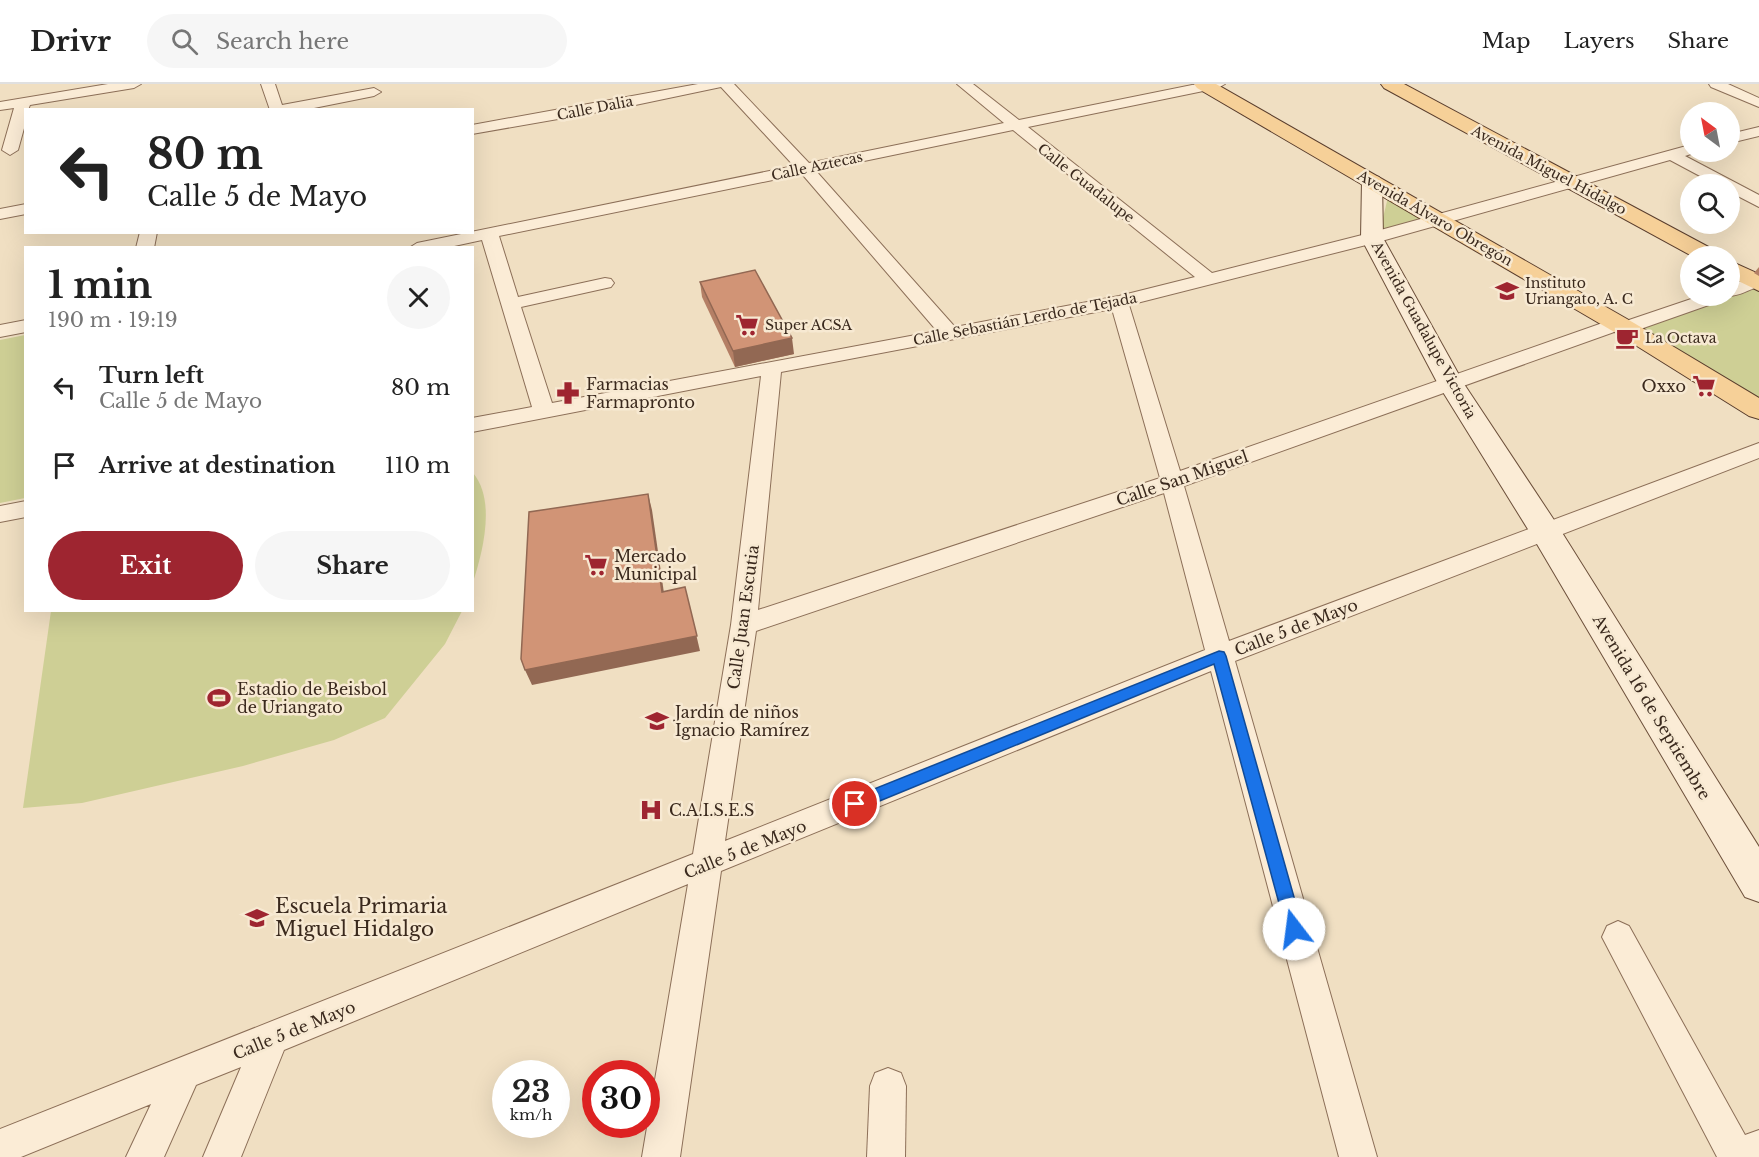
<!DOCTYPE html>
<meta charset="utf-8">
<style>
body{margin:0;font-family:"Libre Baskerville",serif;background:#f6f6f6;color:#222;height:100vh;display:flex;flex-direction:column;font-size:22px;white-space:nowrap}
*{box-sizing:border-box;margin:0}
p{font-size:20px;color:#767676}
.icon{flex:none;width:33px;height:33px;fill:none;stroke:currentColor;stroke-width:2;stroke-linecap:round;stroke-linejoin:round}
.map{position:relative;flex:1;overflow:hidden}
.sheet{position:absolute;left:24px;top:162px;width:450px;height:366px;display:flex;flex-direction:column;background:#fff;border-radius:0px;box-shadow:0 6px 24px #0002}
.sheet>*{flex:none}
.guide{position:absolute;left:24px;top:24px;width:450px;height:126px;border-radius:0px;box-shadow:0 6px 24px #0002;background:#fff;color:#222;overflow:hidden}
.needle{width:39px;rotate:328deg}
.controls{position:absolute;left:1680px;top:18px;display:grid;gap:12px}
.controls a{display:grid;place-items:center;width:60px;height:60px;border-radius:50%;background:#fff;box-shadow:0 6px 24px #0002;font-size:30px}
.speed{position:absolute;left:492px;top:976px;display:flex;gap:12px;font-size:30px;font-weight:700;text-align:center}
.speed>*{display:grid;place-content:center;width:78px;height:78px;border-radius:50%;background:#fff;box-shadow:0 6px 24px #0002;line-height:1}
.speed small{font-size:15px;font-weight:400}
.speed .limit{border:9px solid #d22;background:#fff;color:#111}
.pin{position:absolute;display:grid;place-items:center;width:51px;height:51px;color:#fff;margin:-26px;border:3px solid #fff;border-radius:50%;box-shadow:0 2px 6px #0007}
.me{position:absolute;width:66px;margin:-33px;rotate:345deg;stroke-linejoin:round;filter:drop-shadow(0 0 4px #0008)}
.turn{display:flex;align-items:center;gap:21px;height:126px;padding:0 24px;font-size:27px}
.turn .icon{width:78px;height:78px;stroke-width:2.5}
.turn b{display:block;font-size:42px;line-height:51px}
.round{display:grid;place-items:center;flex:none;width:63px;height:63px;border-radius:32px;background:#f6f6f6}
.headline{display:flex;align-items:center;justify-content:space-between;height:102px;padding:0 24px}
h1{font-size:36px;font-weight:700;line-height:45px}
.cta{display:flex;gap:12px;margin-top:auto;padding:12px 24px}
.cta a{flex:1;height:69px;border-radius:36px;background:#9e2530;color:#fff;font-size:24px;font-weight:700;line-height:69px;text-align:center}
.cta a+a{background:#f6f6f6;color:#222}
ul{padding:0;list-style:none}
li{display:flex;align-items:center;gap:18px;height:78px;padding:0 24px}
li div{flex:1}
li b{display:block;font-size:22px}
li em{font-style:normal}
header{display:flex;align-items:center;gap:36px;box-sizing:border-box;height:84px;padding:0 30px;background:#fff;border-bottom:2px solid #e0e0e0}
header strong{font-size:28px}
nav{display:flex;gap:33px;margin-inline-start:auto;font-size:21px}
.search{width:420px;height:54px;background:#f6f6f6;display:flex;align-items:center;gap:15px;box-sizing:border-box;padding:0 21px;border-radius:33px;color:#767676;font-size:22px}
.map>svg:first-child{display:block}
.green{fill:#cecf95}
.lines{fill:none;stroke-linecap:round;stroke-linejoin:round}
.street-casing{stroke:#8c6f58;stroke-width:2}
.secondary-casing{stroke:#6d503b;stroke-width:2}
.primary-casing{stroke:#593d2d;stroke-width:2}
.street{fill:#fbecd6;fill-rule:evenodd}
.secondary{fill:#fbecd6;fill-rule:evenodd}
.primary{fill:#f6d098;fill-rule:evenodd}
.wall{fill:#b47f65}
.shaded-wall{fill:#926853}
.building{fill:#d19476;stroke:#926853;stroke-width:1.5}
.route{fill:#1a73e8;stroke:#114b97;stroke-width:1.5}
.labels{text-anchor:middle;stroke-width:5;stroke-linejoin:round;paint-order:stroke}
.far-street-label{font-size:14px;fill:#3a291d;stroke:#f7e9d2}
.far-poi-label{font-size:14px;fill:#3a291d;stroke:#f7e9d2;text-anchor:start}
.poi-label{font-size:16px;fill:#3a291d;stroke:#f7e9d2;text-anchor:start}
.street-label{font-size:16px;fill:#3a291d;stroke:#f7e9d2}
.near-poi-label{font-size:20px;fill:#3a291d;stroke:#f7e9d2;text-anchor:start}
</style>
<header>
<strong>Drivr</strong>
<div class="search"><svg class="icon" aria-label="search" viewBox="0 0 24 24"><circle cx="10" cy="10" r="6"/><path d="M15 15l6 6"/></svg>Search here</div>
<nav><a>Map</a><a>Layers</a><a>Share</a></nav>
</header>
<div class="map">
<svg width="1759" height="1073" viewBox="0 0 1759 1073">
<rect width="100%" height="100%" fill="#f0dfc2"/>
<g class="green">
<path d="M1389,109l39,25 -39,11 -9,1z"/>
<path d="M1755,202l4,2v110l-118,-71z"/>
<path d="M25,251v163l-25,5v-163z"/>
<path d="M473,389c23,27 10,78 0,109z"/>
<path d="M51,527v-1l411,1 -17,33 -60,74 -51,22 -91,26 -161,37 -59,5z"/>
</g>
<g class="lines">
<g class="street-casing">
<g id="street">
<path d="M108,0h33l-7,4 -104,17 -2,5h-2v11l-8,29 -8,5 -8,-5 12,-42 -14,2v-8z"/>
<path d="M261,0h14l7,21 92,-17 7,4 -7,4 -70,14h-34z"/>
<path d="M698,0h36l75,79 195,-40 -47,-39h16l46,36 178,-36h28l-7,4 -190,39 184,146 154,-39 324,-89v7h7l-12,4 74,39v12l-29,-15v-8h-15l-45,-24 -292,82 -249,63 51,166 431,-151 7,-2 8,3 74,-25h25l-2,4 -91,32 -7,2 -8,-3 -433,155 45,155 530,-198v15l-524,203 142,496h-38l-128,-486 -490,200 -41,286h-38l46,-273 -404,166 -43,107h-38l38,-90 -45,18 -32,72h-38l25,-53 -130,53h-21v-28l693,-275 38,-229 30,-249 -289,56v-14l60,-11 -50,-167 -37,8h-36l8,-5 377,-77 -73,-79 -100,21 -149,26v-9zM1013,46l182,147 -76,19 -164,31 -139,-156zM802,90l135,157 -385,72 -31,-96 90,-20 3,-4 -3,-4 -6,-1 -87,19 -19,-61zM1112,225l48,169 -402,132 23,-238zM1164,409l41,157 -480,191 31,-210z"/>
<path d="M1709,0h19l31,14v9l-48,-20z"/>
<path d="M1759,43v9l-29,7v-9z"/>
<path d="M26,120v10l-26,5v-10z"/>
<path d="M140,148h17l-3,16h-18z"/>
<path d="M1754,193l5,1v8c-10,4 -22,11 -33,10h4v-11z"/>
<path d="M26,236v12l-26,5v-12z"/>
<path d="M26,417v16l-26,5v-16z"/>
<path d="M1618,837l11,5 116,209 14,-5v27h-42l-115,-220 5,-11z"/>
<path d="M888,984l13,5 5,13 -1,71h-38l3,-71 5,-13z"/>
</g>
</g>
<g class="secondary-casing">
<path id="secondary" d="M1372,91l7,2 3,4 1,57 81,146 92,139 203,324v55l-14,-5 -211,-358 -96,-155 -77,-146 1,-57 3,-4z"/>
</g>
<g class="primary-casing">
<g id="primary">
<path d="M1194,0h22l418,239 125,75v21l-10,-3 -133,-83 -419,-245z"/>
<path d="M1381,0h23l312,167 3,5h-27l-308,-168z"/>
<path d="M1730,177l29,13v17l-29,-14z"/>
</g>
</g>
<use href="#street" class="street"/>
<use href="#secondary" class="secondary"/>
<use href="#primary" class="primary"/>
</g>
<g class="wall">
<path d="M1759,183v9l-5,-3z"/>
<path d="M700,198l94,72 -59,13 -33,-70z"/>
</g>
<g class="shaded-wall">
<path d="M792,254l2,16 -59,13 -2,-16z"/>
<path d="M648,410l4,16 14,97 -4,-15z"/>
<path d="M685,503l15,64 -168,34 -7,-15z"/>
</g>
<g class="building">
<path d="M755,186l37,68 -59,13 -33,-69z"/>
<path d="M648,410l14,98 23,-5 12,49 -172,34 -4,-11 8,-147z"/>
</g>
<path class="route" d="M1219,567l5,1 2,4 77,273 -2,6 -7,3 -6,-3 -2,-6 -72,-265 -354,145 -5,2 -6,-2 -2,-5 2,-5z"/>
<defs>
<g id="university-bare" transform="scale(1.8)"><path d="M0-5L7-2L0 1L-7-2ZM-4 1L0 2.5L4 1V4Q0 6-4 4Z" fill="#9e2530" stroke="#f7e9d2" stroke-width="2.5" paint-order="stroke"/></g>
<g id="supermarket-bare" transform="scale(1.8)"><path d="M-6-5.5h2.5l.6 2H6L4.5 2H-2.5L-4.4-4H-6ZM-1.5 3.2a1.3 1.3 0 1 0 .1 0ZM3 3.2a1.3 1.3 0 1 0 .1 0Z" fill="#9e2530" stroke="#f7e9d2" stroke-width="2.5" paint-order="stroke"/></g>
<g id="cafe-bare" transform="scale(1.8)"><path d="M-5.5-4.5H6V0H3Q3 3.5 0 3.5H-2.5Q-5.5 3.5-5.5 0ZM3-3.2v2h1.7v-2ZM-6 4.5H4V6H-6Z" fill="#9e2530" stroke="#f7e9d2" stroke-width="2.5" paint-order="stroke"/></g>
<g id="pharmacy-bare" transform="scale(1.8)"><path d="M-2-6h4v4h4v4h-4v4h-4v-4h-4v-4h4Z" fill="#9e2530" stroke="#f7e9d2" stroke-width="2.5" paint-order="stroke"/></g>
<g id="stadium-bare" transform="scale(1.8)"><path d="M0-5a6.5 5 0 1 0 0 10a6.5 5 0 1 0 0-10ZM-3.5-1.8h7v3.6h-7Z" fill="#9e2530" stroke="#f7e9d2" stroke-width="2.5" paint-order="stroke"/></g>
<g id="school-bare" transform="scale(1.8)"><path d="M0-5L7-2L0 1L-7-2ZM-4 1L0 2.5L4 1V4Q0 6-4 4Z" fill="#9e2530" stroke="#f7e9d2" stroke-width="2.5" paint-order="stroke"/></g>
<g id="hospital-bare" transform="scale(1.8)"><path d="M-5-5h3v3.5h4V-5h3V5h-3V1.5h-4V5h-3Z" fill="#9e2530" stroke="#f7e9d2" stroke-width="2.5" paint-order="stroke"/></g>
</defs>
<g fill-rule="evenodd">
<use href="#university-bare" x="1507" y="207"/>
<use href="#supermarket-bare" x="747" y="241"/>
<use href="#cafe-bare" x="1627" y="254"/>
<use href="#supermarket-bare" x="1704" y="302"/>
<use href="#pharmacy-bare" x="568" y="309"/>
<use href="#supermarket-bare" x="596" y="481"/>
<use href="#stadium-bare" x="219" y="614"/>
<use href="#school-bare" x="657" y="637"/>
<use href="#hospital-bare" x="651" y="726"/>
<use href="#school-bare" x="257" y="834"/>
</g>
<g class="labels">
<g class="far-street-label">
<text transform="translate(595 24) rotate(-11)" y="5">Calle Dalia</text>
<text transform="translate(817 82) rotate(-12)" y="5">Calle Aztecas</text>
<text transform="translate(1549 86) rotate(28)" y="5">Avenida Miguel Hidalgo</text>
<text transform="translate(1086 99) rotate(38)" y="5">Calle Guadalupe</text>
<text transform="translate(1435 134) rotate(30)" y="5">Avenida Álvaro Obregón</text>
<text transform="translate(1025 235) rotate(-11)" y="5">Calle Sebastián Lerdo de Tejada</text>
<text transform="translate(1424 246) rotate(61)" y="5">Avenida Guadalupe Victoria</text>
</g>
<g class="far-poi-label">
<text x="1525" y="204">Instituto<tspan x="1525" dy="16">Uriangato, A. C</tspan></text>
<text x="765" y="246">Super ACSA</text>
<text x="1645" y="259">La Octava</text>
</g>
<g class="poi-label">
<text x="586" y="306">Farmacias<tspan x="586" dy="18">Farmapronto</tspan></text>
<text x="1686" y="308" text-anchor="end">Oxxo</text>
<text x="614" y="478">Mercado<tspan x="614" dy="18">Municipal</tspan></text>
<text x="237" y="611">Estadio de Beisbol<tspan x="237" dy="18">de Uriangato</tspan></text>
<text x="675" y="634">Jardín de niños<tspan x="675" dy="18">Ignacio Ramírez</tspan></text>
<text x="669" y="732">C.A.I.S.E.S</text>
</g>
<g class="street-label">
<text transform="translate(1182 394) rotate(-19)" y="6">Calle San Miguel</text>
<text transform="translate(743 533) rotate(-82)" y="6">Calle Juan Escutia</text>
<text transform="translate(1296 543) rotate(-21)" y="6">Calle 5 de Mayo</text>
<text transform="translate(1652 623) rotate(59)" y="6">Avenida 16 de Septiembre</text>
<text transform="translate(745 765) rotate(-22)" y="6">Calle 5 de Mayo</text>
<text transform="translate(294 946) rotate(-22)" y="6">Calle 5 de Mayo</text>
</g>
<g class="near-poi-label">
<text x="275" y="829">Escuela Primaria<tspan x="275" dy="23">Miguel Hidalgo</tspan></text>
</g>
</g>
</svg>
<div class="controls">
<a><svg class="needle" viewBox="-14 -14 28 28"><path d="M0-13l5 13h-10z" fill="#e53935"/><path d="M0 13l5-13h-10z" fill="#767676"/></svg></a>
<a><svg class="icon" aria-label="search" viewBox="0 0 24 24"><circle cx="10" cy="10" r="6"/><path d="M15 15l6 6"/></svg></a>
<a><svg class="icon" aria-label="layers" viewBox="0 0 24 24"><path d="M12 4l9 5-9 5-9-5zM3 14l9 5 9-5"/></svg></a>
</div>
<div class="speed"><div>23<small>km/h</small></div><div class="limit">30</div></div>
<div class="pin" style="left:855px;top:720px;background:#d93025"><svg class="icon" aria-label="arrive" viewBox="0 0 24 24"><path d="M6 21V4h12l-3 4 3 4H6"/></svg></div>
<svg class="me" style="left:1294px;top:845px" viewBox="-20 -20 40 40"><circle r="19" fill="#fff"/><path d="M0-13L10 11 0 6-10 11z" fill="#1a73e8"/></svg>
<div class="guide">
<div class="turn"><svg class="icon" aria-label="left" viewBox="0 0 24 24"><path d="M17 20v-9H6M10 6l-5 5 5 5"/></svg><div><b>80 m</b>Calle 5 de Mayo</div></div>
</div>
<section class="sheet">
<div class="headline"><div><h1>1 min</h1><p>190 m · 19:19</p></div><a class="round"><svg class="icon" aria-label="close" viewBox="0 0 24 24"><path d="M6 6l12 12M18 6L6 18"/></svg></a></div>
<ul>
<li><svg class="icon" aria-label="left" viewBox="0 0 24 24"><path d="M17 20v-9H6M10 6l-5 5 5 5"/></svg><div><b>Turn left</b><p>Calle 5 de Mayo</p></div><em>80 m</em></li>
<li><svg class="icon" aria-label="arrive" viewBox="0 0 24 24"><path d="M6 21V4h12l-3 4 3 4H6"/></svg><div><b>Arrive at destination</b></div><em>110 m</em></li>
</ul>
<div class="cta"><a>Exit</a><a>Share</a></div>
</section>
</div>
